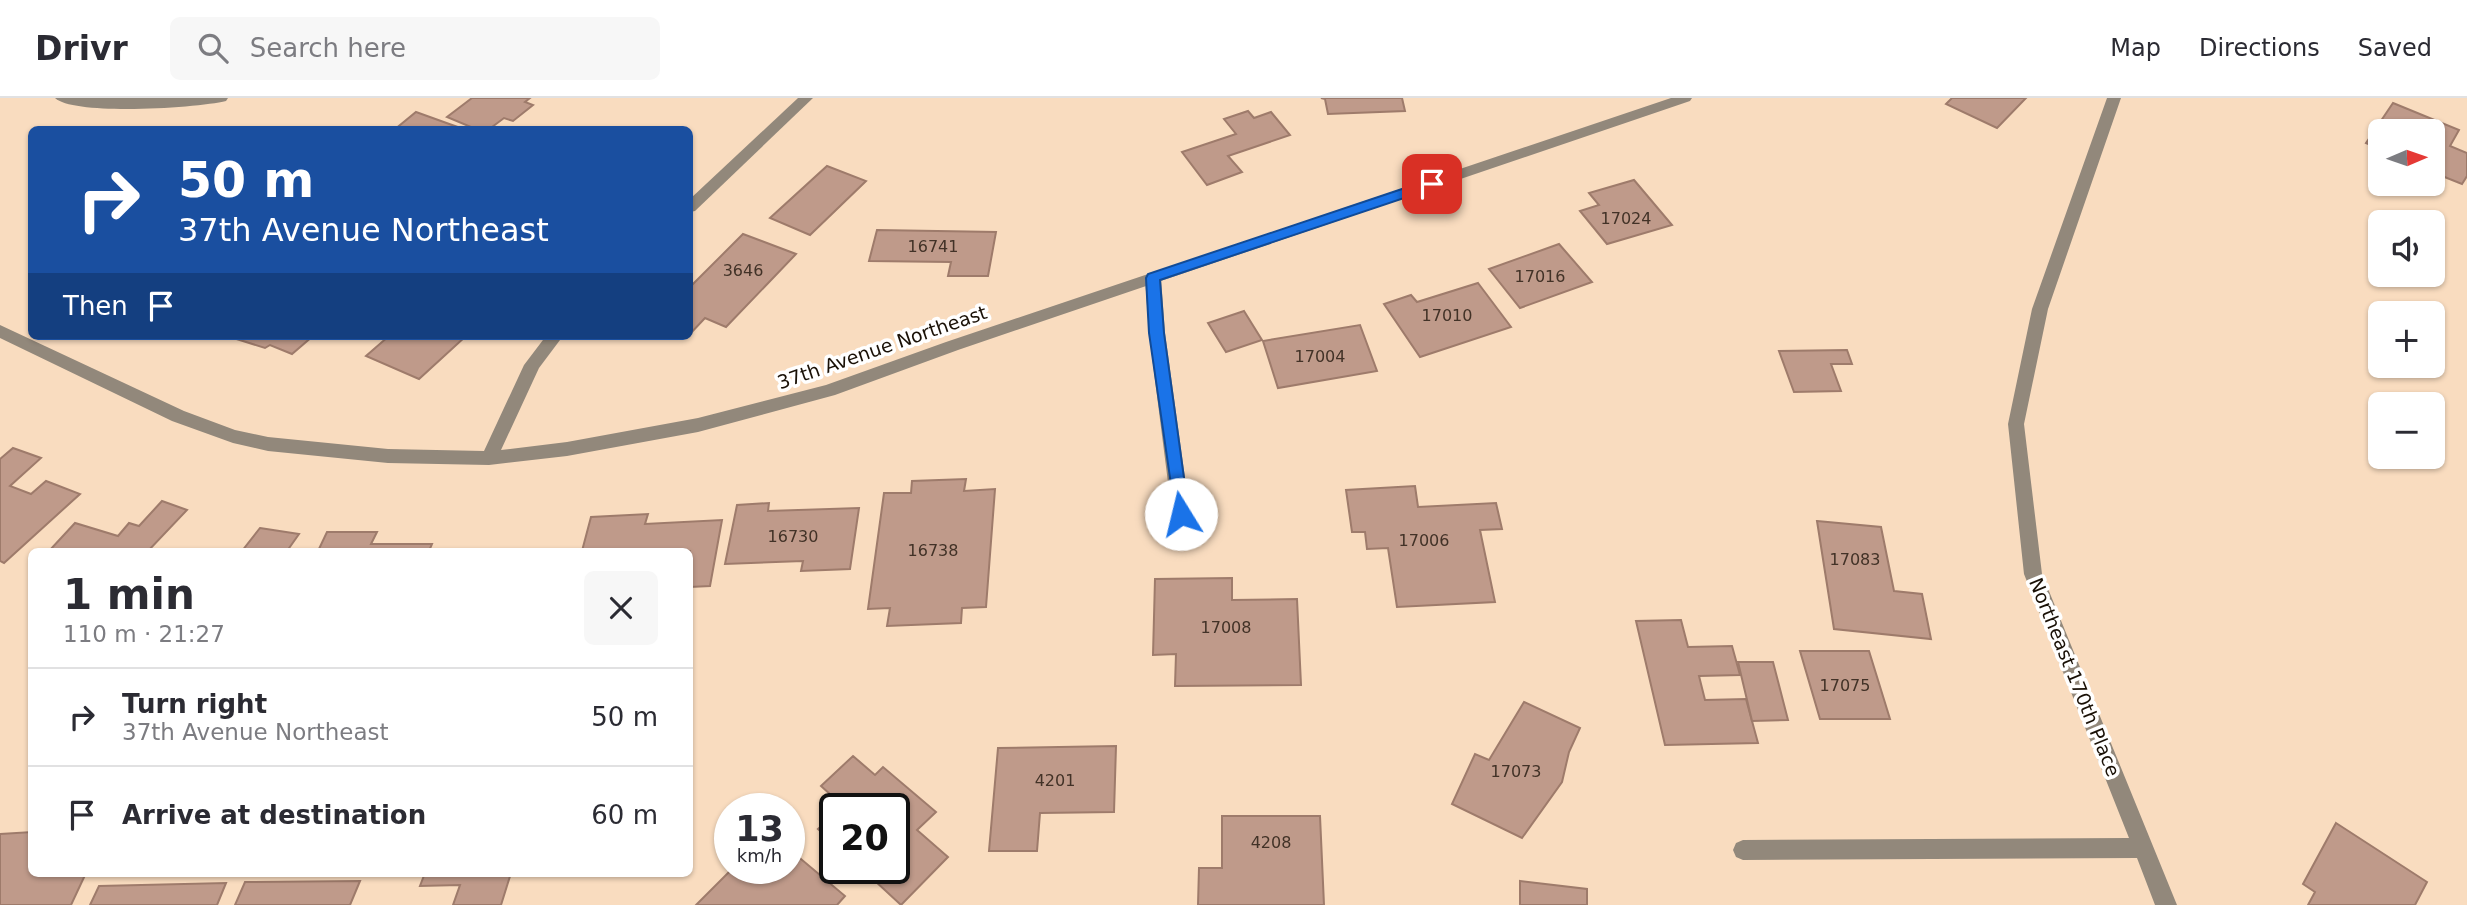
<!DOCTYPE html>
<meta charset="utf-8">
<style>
body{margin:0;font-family:"DejaVu Sans",sans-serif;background:#f7f7f7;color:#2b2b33;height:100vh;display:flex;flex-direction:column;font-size:26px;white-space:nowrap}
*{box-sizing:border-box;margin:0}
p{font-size:23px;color:#7c7c81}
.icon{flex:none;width:38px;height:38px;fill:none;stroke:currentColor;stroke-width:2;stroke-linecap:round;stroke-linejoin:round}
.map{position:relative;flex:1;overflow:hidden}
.details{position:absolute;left:28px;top:450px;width:665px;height:329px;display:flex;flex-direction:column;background:#fff;border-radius:10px;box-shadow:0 2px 5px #0004}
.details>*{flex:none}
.banner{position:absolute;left:28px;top:28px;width:665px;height:214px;border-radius:10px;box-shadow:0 2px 5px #0004;background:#1a4fa0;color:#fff;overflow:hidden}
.needle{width:46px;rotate:88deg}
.tools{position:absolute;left:2368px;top:21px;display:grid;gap:14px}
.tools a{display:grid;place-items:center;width:77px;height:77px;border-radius:10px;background:#fff;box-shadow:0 2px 5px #0004;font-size:35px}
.speed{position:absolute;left:714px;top:695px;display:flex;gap:14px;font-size:35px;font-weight:700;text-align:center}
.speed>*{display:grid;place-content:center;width:91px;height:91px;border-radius:50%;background:#fff;box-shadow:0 2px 5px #0004;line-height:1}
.speed small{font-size:18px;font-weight:400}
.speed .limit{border:4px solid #111;border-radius:10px;background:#fff;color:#111}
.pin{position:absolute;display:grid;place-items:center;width:60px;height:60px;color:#fff;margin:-30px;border-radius:14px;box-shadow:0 4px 10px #0006}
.me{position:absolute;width:77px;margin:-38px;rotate:351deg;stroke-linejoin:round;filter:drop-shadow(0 0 5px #0008)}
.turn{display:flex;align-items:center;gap:24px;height:147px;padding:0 35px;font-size:32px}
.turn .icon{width:91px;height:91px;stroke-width:2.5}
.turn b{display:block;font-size:49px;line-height:60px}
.then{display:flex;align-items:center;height:66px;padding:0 35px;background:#0003;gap:14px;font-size:26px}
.round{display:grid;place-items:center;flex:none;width:74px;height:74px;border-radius:10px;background:#f7f7f7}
.overview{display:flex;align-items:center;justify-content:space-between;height:119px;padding:0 35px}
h1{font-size:42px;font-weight:600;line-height:52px}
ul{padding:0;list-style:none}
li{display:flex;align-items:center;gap:21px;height:98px;padding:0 35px;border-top:2px solid #e1e1e2}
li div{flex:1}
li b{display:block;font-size:26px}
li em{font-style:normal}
header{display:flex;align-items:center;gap:42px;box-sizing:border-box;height:98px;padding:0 35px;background:#fff;border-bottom:2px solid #e1e1e2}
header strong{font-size:33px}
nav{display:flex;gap:38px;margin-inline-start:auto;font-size:24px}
.search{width:490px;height:63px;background:#f7f7f7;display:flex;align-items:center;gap:18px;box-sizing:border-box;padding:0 24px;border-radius:10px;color:#7c7c81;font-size:26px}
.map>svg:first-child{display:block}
.building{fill:#bf9a8a;stroke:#9e7b6b;stroke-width:2}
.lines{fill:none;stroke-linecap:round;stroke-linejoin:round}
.lane{fill:#92887b;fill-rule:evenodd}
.street{fill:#92887b;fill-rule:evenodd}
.route{fill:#1a73e8;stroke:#114b97;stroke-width:2}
.labels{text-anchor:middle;stroke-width:7;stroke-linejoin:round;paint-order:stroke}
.number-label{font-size:16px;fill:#423227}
.street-label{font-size:19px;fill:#191006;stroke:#fff}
</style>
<header>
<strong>Drivr</strong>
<div class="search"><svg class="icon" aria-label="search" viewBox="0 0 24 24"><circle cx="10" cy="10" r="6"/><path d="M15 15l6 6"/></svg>Search here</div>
<nav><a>Map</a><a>Directions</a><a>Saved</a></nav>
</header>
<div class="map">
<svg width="2467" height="807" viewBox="0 0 2467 807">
<rect width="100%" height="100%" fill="#f9dcbf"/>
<g class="building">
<path d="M472,0h58l-5,4 8,3 -20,16 -9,-3 -16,12h-10l-31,-13z"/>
<path d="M1321,0h81l3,13 -77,3 -3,-15z"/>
<path d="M1952,0h74l-29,30 -51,-24z"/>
<path d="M2393,5l66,27 -9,16 17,7v23l-5,8 -30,-12v-41h-52v18l-14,-6z"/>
<path d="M1248,13l6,7 17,-6 19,23 -62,21 14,16 -35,13 -25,-33 54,-18 -12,-15z"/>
<path d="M416,14l50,18h-72z"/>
<path d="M827,68l39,15 -56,54 -40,-17z"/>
<path d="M1634,82l38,45 -65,19 -27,-33 19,-6 -10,-12z"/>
<path d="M877,132l119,2 -8,44h-40l3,-14 -82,-1z"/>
<path d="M743,136l53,20 -70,73 -21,-9 -15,16v-47z"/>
<path d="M1559,146l33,38 -72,26 -31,-39z"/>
<path d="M1478,185l33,44 -91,30 -36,-53 27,-9 6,7z"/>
<path d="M1244,213l18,29 -36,12 -18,-29z"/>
<path d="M1360,227l17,46 -99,17 -15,-47z"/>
<path d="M227,238h86l-21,18 -22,-9 -5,3z"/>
<path d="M389,238h77l-47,43 -53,-23z"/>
<path d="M1847,252l5,14h-21l10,27 -47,1 -15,-41z"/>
<path d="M13,350l28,10 -31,28 21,8 15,-13 34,13 -76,69 -4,-2v-102z"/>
<path d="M966,381l-2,12 31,-2 -9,118 -24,1 -1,15 -74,3 3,-18 -22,1 16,-116h27l1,-12z"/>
<path d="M1415,388l3,21 78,-4 6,26 -22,1 15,72 -98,5 -9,-59 -21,1 -2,-17h-13l-6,-42z"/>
<path d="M162,403l25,9 -39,41h-99l26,-28 43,13 11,-13 10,3z"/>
<path d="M769,405l-1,8 91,-3 -9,61 -49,2 2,-10 -78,3 12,-59z"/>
<path d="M648,416l-3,10 77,-4 -12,66 -20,1v-36h-108l9,-34z"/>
<path d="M1817,423l64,6 13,64 28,3 9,45 -97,-10z"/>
<path d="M260,430l39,6 -12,17h-45z"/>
<path d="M327,434h50l-6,12h61l-3,7h-111z"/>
<path d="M1232,480v22l65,-1 4,86 -126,1 1,-32 -23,1 2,-76z"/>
<path d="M1681,522l7,27 44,-1 8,29 -41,1 6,24 41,-1 12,44 -93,2 -29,-124z"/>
<path d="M1800,553h69l21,68h-70z"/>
<path d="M1738,564h35l15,58 -36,1z"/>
<path d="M1524,604l56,26 -11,24 -7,30 -40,56 -70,-34 23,-50 14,6z"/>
<path d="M1116,648l-2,66 -74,1 -3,38h-48l9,-103z"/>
<path d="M853,658l22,19 8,-8 53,45 -19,18 31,27 -47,48 -40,-37h33v-60h-54l3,-2 -22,-20z"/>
<path d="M835,716v30l-17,-15z"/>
<path d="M1222,718h98l4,89h-126l1,-37h23z"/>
<path d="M2336,725l91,59 -12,23h-107l7,-13 -12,-8z"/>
<path d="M32,734v41h54l-15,32h-71v-71z"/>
<path d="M789,751l56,47 -8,9h-141l37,-37h56z"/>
<path d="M425,775h86l-10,32h-48l7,-20 -40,1z"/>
<path d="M360,783l-10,24h-115l10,-23z"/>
<path d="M1520,783l67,8v16h-67z"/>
<path d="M226,785l-9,22h-127l9,-19z"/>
</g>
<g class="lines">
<path class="lane" d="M1153,175l8,5 4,55 25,181 -3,5 -6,2 -6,-2 -3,-5 -23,-181 -4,-55z"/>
<g class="street">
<path d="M55,0h173l-2,3c-28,7 -152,15 -171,-3z"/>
<path d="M798,0h15l-118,113 -5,1v-13z"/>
<path d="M1671,0h21l-2,3 -732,249 -123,45 -137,37 -131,24 -78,9 -101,-2 -120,-12 -35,-8 -61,-22 -172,-83v-13l184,86 51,19 33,7 120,12 96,2 40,-86 22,-29h17l-24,32 -38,82 66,-8 131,-24 128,-33 120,-43z"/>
<path d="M2107,0h14l-73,211 -24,115 18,150 135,331h-22l-18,-47 -394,2 -7,-3 -3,-7 3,-7 7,-3 386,-2 -105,-264 -16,-150 24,-115z"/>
</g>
</g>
<path class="route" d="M1432,81l6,5 -1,3 -277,93 4,53 25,181 -8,7 -5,-2 -27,-186 -3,-55 2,-4z"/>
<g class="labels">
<g class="number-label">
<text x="1626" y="126">17024</text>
<text x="933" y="154">16741</text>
<text x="743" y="178">3646</text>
<text x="1540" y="184">17016</text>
<text x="1447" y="223">17010</text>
<text x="1320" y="264">17004</text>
<text x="793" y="444">16730</text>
<text x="1424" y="448">17006</text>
<text x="933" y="458">16738</text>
<text x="1855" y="467">17083</text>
<text x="1226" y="535">17008</text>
<text x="1845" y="593">17075</text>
<text x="1516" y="679">17073</text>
<text x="1055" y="688">4201</text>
<text x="1271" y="750">4208</text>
</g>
<g class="street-label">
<text transform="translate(882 249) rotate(-19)" y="7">37th Avenue Northeast</text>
<text transform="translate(2075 579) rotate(68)" y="7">Northeast 170th Place</text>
</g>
</g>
</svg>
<div class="tools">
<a><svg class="needle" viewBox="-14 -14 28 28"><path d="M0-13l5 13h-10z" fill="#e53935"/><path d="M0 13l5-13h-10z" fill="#7c7c81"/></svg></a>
<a><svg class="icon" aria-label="sound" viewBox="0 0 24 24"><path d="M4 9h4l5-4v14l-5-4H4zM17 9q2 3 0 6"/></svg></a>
<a>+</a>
<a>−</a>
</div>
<div class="speed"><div>13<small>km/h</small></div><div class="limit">20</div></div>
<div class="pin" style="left:1432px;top:86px;background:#d93025"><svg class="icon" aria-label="arrive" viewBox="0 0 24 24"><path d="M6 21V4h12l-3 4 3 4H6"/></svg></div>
<svg class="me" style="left:1181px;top:416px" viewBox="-20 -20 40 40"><circle r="19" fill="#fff"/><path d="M0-13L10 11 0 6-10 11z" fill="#1a73e8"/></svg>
<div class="banner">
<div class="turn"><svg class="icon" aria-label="right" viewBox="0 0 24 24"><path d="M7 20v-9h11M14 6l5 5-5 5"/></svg><div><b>50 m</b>37th Avenue Northeast</div></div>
<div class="then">Then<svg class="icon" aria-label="arrive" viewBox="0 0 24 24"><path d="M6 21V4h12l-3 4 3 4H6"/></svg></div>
</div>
<section class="details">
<div class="overview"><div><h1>1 min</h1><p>110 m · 21:27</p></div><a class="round"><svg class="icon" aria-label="close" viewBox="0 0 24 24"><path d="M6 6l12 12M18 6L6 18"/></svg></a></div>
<ul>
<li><svg class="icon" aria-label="right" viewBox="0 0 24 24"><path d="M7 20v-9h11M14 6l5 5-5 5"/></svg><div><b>Turn right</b><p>37th Avenue Northeast</p></div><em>50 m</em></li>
<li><svg class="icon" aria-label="arrive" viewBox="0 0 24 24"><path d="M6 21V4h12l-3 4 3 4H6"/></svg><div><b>Arrive at destination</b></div><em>60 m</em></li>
</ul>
</section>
</div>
